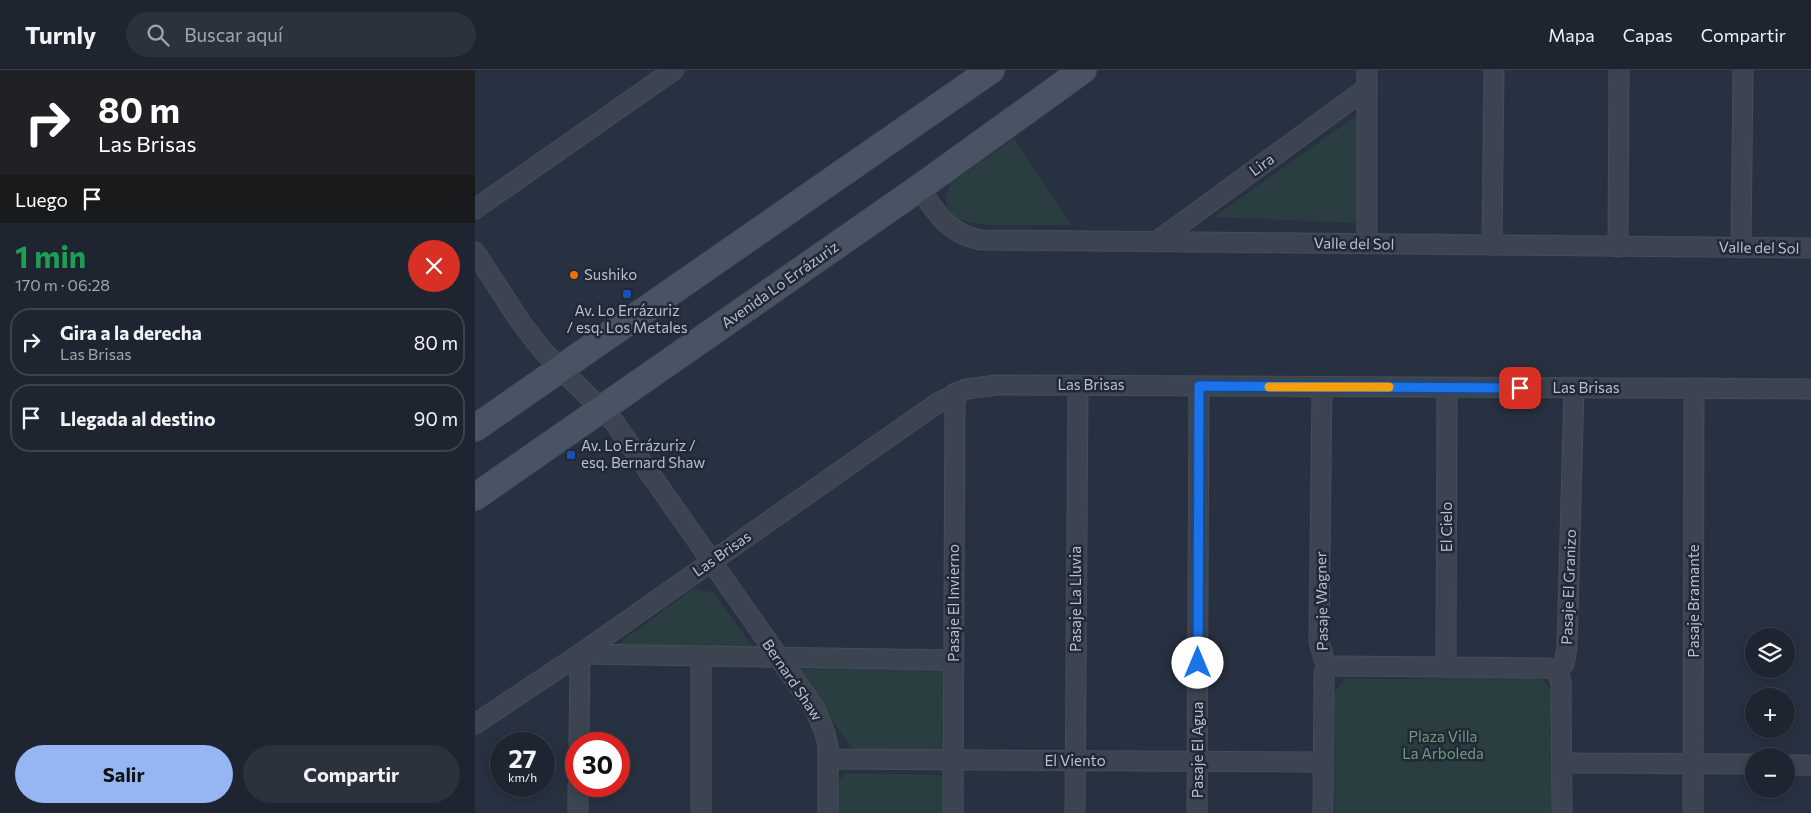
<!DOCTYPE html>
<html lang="es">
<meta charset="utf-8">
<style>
body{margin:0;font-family:Commissioner,sans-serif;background:#2b313d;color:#f1f3f6;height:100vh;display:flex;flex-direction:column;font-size:19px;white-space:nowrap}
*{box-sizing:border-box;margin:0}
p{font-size:16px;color:#a1a5ab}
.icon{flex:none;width:28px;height:28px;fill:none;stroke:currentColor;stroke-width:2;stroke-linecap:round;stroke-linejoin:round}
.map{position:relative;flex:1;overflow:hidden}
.sheet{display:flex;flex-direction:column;background:#1e2531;width:475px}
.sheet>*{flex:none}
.banner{background:#202124;color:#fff;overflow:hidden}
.tools{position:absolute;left:1270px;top:558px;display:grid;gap:10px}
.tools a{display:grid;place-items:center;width:50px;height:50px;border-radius:50%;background:#1e2531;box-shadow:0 2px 8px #0003,0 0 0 1px #3c424d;font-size:25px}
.speed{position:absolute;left:15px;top:662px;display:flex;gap:10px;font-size:25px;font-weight:700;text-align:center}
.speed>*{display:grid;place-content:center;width:65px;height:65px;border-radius:50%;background:#1e2531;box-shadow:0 2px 8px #0003,0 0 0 1px #3c424d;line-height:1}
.speed small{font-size:12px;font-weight:400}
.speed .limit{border:8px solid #d22;background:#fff;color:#111}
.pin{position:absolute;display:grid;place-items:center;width:42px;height:42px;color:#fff;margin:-21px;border-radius:10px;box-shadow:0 2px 8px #0006}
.me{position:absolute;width:55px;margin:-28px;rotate:0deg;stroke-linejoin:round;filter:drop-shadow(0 0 4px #0008)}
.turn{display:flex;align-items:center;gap:18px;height:105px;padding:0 15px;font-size:22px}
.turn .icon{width:65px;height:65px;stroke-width:2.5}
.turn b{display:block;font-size:35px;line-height:42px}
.then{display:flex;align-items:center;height:48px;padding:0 15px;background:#0003;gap:10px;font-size:19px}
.round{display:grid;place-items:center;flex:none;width:52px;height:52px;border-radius:26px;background:#2b313d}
.headline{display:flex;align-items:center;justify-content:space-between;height:85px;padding:0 15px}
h1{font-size:30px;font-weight:700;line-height:38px;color:#1e9e55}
.button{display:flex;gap:10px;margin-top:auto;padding:10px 15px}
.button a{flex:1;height:58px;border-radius:30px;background:#95b6f3;color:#111;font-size:20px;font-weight:700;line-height:58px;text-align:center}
.button a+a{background:#2b313d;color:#f1f3f6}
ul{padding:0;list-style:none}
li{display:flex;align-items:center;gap:15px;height:68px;margin:0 10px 8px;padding:0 5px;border:2px solid #3c424d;border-radius:20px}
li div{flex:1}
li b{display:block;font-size:19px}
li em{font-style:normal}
header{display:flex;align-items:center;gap:30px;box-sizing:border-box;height:70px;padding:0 25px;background:#1e2531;border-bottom:1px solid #3c424d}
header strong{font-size:24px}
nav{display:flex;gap:28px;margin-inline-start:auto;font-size:18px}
.search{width:350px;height:45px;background:#2b313d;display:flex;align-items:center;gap:12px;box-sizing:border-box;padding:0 18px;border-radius:28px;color:#a1a5ab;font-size:19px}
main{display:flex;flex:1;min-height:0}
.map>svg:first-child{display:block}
.green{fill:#2a3e42}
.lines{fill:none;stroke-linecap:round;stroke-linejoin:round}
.street-casing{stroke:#464d5a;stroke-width:21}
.secondary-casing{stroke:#464d5a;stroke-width:28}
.street{stroke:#3c4451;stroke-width:19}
.secondary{stroke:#4a5363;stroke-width:26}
.route-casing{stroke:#114b97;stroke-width:12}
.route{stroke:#1a73e8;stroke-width:9}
.slow{stroke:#f59e0b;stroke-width:9}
.food-dot{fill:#e8710a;stroke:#212936;stroke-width:2}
.transit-dot{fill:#1a4fb4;stroke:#212936;stroke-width:2}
.labels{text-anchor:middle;stroke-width:5;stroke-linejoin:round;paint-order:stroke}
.street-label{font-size:15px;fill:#b9bfcb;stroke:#212936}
.poi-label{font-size:15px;fill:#b9bfcb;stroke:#212936;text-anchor:start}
.park-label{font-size:15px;fill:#719a7c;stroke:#212936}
</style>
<header>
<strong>Turnly</strong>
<div class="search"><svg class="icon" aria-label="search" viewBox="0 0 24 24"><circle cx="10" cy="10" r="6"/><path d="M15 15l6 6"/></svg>Buscar aquí</div>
<nav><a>Mapa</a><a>Capas</a><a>Compartir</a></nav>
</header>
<main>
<section class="sheet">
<div class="banner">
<div class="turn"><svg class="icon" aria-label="right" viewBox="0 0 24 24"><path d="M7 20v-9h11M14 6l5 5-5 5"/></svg><div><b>80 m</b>Las Brisas</div></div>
<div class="then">Luego<svg class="icon" aria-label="arrive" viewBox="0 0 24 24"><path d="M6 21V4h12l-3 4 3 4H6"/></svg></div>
</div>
<div class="headline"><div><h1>1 min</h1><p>170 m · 06:28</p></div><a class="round" style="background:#d93025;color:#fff"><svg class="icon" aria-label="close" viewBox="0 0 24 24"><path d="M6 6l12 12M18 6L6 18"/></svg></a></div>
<ul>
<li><svg class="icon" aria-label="right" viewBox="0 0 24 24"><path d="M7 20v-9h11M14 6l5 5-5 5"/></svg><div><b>Gira a la derecha</b><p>Las Brisas</p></div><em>80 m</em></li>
<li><svg class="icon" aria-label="arrive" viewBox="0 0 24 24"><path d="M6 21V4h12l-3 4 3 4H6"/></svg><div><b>Llegada al destino</b></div><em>90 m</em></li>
</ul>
<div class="button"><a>Salir</a><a>Compartir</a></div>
</section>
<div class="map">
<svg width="1336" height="743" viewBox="0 0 1336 743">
<rect width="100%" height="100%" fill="#283141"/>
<g class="green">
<path d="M881,46v107l-142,-6z"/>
<path d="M539,68l58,87c-18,0 -37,0 -55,0 -28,0 -86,4 -67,-41z"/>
<path d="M218,519l20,3 42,58 -140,-4z"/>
<path d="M320,599l155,1 -4,83 -91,-1z"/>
<path d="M1065,607l13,15 -2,121h-216l-1,-121 11,-13z"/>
<path d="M370,703l95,2 7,10v28h-110v-29z"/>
</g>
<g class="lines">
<g class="street-casing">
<g id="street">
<path d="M444,118c18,25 29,46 62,52l830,8"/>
<path d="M0,139l199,-139"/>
<path d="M681,172l211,-154"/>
<path d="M892,174v-174"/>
<path d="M1017,175l2,-175"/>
<path d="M1143,177l1,-177"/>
<path d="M1266,178l2,-178"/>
<path d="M0,182l45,69 22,29 72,72 201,287 10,24 3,13v67"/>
<path d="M847,317l-3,255 8,27 -3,5 -1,139"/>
<path d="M971,597l1,-280"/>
<path d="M852,599l4,-2 6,-1 211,2 9,4"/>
<path d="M1082,602l7,-8 3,-16 7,-260"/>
<path d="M1082,602l4,10 1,131"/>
<path d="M0,654l105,-70 356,-250 30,-15 31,-4 814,4"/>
<path d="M104,674l1,-90 374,6"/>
<path d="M353,689l495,3"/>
<path d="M1088,693l191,1"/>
<path d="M1311,695h25"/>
<path d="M103,743v-27"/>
<path d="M226,743v-157"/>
<path d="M478,743l2,-420"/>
<path d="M600,743l3,-428"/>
<path d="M722,743l2,-427"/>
<path d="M1218,743l1,-424"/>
</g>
</g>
<g class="secondary-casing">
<g id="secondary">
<path d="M0,358l516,-358"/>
<path d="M0,427l444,-309 164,-118"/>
</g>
</g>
<use href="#street" class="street"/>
<use href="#secondary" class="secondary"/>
</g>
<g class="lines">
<g class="route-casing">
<path id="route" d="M723,593l1,-277 321,2"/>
</g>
<use href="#route" class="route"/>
<path class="slow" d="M794,317h120"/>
</g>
<circle class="food-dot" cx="99" cy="205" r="5"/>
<g class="transit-dot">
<rect x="147" y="219" width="10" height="10" rx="2.5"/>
<rect x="91" y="380" width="10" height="10" rx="2.5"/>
</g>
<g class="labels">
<g class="street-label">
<text transform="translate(787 95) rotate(-36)" y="5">Lira</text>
<text transform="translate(879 174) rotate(1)" y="5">Valle del Sol</text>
<text transform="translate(1284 178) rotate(1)" y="5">Valle del Sol</text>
<text transform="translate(305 215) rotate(-35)" y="5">Avenida Lo Errázuriz</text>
<text x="616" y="320">Las Brisas</text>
<text x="1111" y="323">Las Brisas</text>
<text transform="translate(972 457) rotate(-90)" y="5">El Cielo</text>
<text transform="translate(247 484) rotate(-35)" y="5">Las Brisas</text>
<text transform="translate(1094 517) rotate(-88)" y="5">Pasaje El Granizo</text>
<text transform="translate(601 529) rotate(-90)" y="5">Pasaje La Lluvia</text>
<text transform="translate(847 531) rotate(-91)" y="5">Pasaje Wagner</text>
<text transform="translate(1219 531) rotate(-90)" y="5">Pasaje Bramante</text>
<text transform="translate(479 533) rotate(-90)" y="5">Pasaje El Invierno</text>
<text transform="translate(317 610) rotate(56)" y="5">Bernard Shaw</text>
<text transform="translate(723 680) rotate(-90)" y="5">Pasaje El Agua</text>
<text x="600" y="696">El Viento</text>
</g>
<g class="poi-label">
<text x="109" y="210">Sushiko</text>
<text x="152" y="246" text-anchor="middle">Av. Lo Errázuriz<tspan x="152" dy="17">/ esq. Los Metales</tspan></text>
<text x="106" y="381">Av. Lo Errázuriz /<tspan x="106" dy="17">esq. Bernard Shaw</tspan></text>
</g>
<g class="park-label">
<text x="968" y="672">Plaza Villa<tspan x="968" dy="17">La Arboleda</tspan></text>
</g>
</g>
</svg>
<div class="tools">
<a><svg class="icon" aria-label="layers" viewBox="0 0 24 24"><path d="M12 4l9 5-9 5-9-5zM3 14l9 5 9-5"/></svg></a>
<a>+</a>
<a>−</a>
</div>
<div class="speed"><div>27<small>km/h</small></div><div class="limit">30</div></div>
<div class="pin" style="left:1045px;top:318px;background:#d93025"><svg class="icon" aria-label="arrive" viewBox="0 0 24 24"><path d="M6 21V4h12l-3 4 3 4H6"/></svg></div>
<svg class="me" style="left:723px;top:593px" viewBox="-20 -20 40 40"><circle r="19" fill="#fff"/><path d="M0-13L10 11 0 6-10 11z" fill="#1a73e8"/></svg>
</div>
</main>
